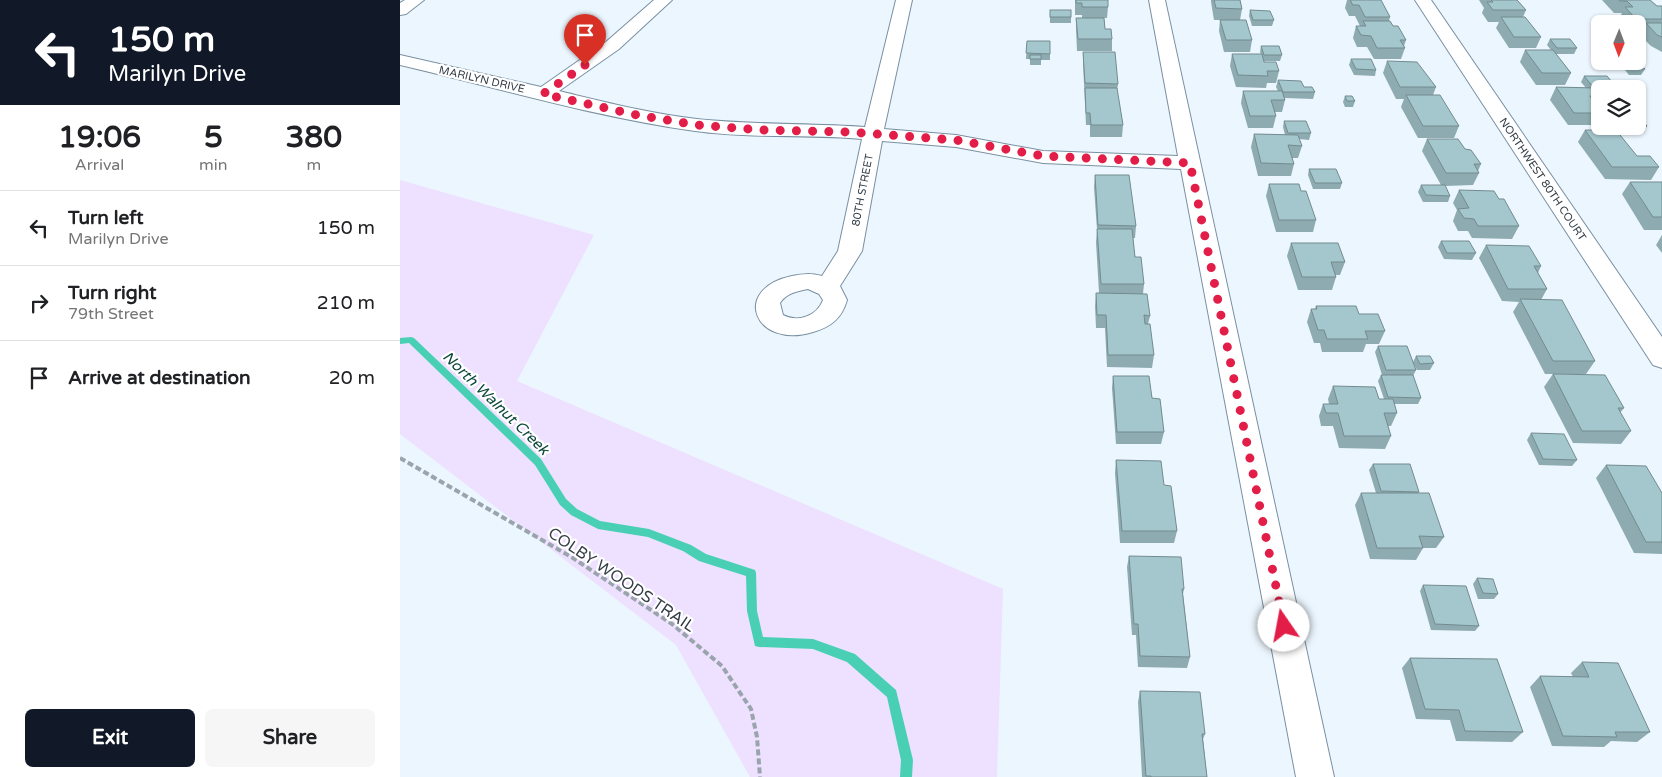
<!DOCTYPE html>
<style>
body{margin:0;font-family:"Varela Round",sans-serif;background:#f6f6f6;color:#202124;height:100vh;display:flex;flex-direction:column;font-size:19px;white-space:nowrap}
*{box-sizing:border-box;margin:0}
p{font-size:16px;color:#757577}
.icon{flex:none;width:28px;height:28px;fill:none;stroke:currentColor;stroke-width:2;stroke-linecap:round;stroke-linejoin:round}
.map{position:relative;flex:1;overflow:hidden}
.panel{display:flex;flex-direction:column;background:#fff;width:400px}
.panel>*{flex:none}
.hud{background:#111827;color:#fff;overflow:hidden}
.needle{width:32px;rotate:181deg}
.fabs{position:absolute;left:1191px;top:15px;display:grid;gap:10px}
.fabs a{display:grid;place-items:center;width:55px;height:55px;border-radius:8px;background:#fff;box-shadow:0 1px 4px #0004;font-size:25px}
.pin{position:absolute;display:grid;place-items:center;width:42px;height:42px;color:#fff;margin:-51px -21px;border-radius:50% 50% 50% 0;rotate:-45deg;box-shadow:0 0 5px #0007}
.pin .icon{rotate:45deg}
.me{position:absolute;width:55px;margin:-28px;rotate:348deg;stroke-linejoin:round;filter:drop-shadow(0 0 4px #0008)}
.turn{display:flex;align-items:center;gap:18px;height:105px;padding:0 25px;font-size:22px}
.turn .icon{width:65px;height:65px;stroke-width:2.5}
.turn b{display:block;font-size:35px;line-height:42px}
.eta{display:flex;justify-content:space-evenly;align-items:center;height:85px;text-align:center}
.eta b{font-size:30px;font-weight:800;line-height:35px}
.primary-button{display:flex;gap:10px;margin-top:auto;padding:10px 25px}
.primary-button a{flex:1;height:58px;border-radius:8px;background:#111827;color:#fff;font-size:20px;font-weight:800;line-height:58px;text-align:center}
.primary-button a+a{background:#f6f6f6;color:#202124}
ul{padding:0;list-style:none}
li{display:flex;align-items:center;gap:15px;height:75px;padding:0 25px;border-top:1px solid #e0e0e0}
li div{flex:1}
li b{display:block;font-size:19px}
li em{font-style:normal}
main{display:flex;flex:1;min-height:0}
.map>svg:first-child{display:block}
.green{fill:#eee0ff}
.lines{fill:none;stroke-linecap:round;stroke-linejoin:round}
.stream{fill:#49d0b4;fill-rule:evenodd}
.minor-casing{stroke:#7990a3;stroke-width:2}
.path{stroke:#9aa4ac;stroke-width:4;stroke-dasharray:6 3;stroke-linecap:butt}
.minor{fill:#fff;fill-rule:evenodd}
.wall{fill:#8dabb0}
.building{fill:#a4c7cd;stroke:#738b90}
.route{stroke:#e11d48;stroke-width:9;stroke-dasharray:0 16.2}
.labels{text-anchor:middle;stroke-width:4.5;stroke-linejoin:round;paint-order:stroke}
.far-street-label{font-size:11px;fill:#333d45;stroke:#fff}
.water-label{font-size:15px;font-style:italic;fill:#0c483c;stroke:#fff}
.near-street-label{font-size:16px;fill:#333d45;stroke:#fff}
</style>
<main>
<section class="panel">
<div class="hud">
<div class="turn"><svg class="icon" aria-label="left" viewBox="0 0 24 24"><path d="M17 20v-9H6M10 6l-5 5 5 5"/></svg><div><b>150 m</b>Marilyn Drive</div></div>
</div>
<div class="eta">
<div><b>19:06</b><p>Arrival</p></div>
<div><b>5</b><p>min</p></div>
<div><b>380</b><p>m</p></div>
</div>
<ul>
<li><svg class="icon" aria-label="left" viewBox="0 0 24 24"><path d="M17 20v-9H6M10 6l-5 5 5 5"/></svg><div><b>Turn left</b><p>Marilyn Drive</p></div><em>150 m</em></li>
<li><svg class="icon" aria-label="right" viewBox="0 0 24 24"><path d="M7 20v-9h11M14 6l5 5-5 5"/></svg><div><b>Turn right</b><p>79th Street</p></div><em>210 m</em></li>
<li><svg class="icon" aria-label="arrive" viewBox="0 0 24 24"><path d="M6 21V4h12l-3 4 3 4H6"/></svg><div><b>Arrive at destination</b></div><em>20 m</em></li>
</ul>
<div class="primary-button"><a>Exit</a><a>Share</a></div>
</section>
<div class="map">
<svg width="1262" height="777" viewBox="0 0 1262 777">
<rect width="100%" height="100%" fill="#ecf6fe"/>
<path class="green" d="M0,180l194,55 -77,146 486,208 -6,188h-247l-74,-132 -276,-211z"/>
<g class="lines">
<path class="stream" d="M11,337l3,1 127,121 25,40 11,10 23,12 49,8 42,16 15,9 49,16 1,3 1,38 6,26 50,2 42,15 41,36 17,70 -1,17h-12l1,-17 -14,-63 -40,-35 -34,-13 -54,-2 -4,-1 -8,-35 -1,-35 -47,-15 -16,-10 -35,-14 -50,-8 -27,-14 -11,-10 -25,-40 -126,-122 -9,1v-6z"/>
<g class="minor-casing">
<g id="minor">
<path d="M5,0h19l-18,14 -6,1v-12z"/>
<path d="M254,0h18l-53,49 -60,42c46,11 92,23 138,28 56,6 112,4 168,8l31,-127h16l-28,129 72,6 87,16 135,5 -29,-156h16l169,777h-38l-115,-608 -138,-6 -87,-16 -74,-6 -20,110 -22,35 7,14c-5,18 -16,27 -34,32 -58,18 -83,-43 -21,-56 11,-2 18,-3 30,0l16,-25 24,-112c-56,-5 -111,0 -167,-8 -100,-14 -197,-43 -295,-66v-10l141,32 66,-46zM408,289l11,5 4,6c-6,16 -25,23 -40,15l-3,-12c6,-10 18,-12 28,-14z"/>
<path d="M1015,0h16l231,337v31l-9,-3z"/>
</g>
</g>
<path class="path" d="M0,458l173,100 99,66 50,42 29,43 6,28 3,40"/>
<use href="#minor" class="minor"/>
</g>
<g class="wall">
<path d="M675,0h33v7l-1,11h-3l1,11 7,10v12h-35l-1,-22v-11h6v-3h-7z"/>
<path d="M811,0h29l2,9 -2,11 12,20 -2,12h-26l-5,-21 1,-11h-6l-3,-18z"/>
<path d="M947,0h34l9,17 -1,4 17,19 -2,6 1,2 -4,11h-27l-7,-12h-10l-4,-9 3,-12h4l-5,-10h-6l-4,-8z"/>
<path d="M1079,0h38l9,10 -3,7 18,20 -5,11h-27l-13,-20 3,-6h-11l-6,-9 2,-5z"/>
<path d="M1202,0h48l7,6h5v46l-11,-6 -11,-11 2,-5h-4v-6h-14l-5,-6 3,-5h-8z"/>
<rect x="650" y="10" width="21" height="13"/>
<path d="M850,10l24,10 -2,6h-20l-3,-10z"/>
<path d="M1150,39l27,9 -3,6h-18l15,19 -6,12h-29l-16,-23 5,-12h26l-4,-5z"/>
<path d="M627,41h23v19h-9v5h-11v-6h-4z"/>
<path d="M861,46l21,9 -2,6h-16l15,10 -3,12h-9l-1,5 -30,-1 -6,-21 2,-12h29l-1,-2z"/>
<path d="M683,52l35,32 -1,7 6,34 -1,12h-32v-12h-4l-3,-62z"/>
<path d="M951,59l25,11 -1,6 -21,-1 -5,-10z"/>
<path d="M987,61l49,26 -3,8 26,31 -5,12h-36l-17,-31 3,-8h-8l-13,-26z"/>
<path d="M1228,64l17,5 -4,6h-12l-4,-5z"/>
<path d="M1184,76l33,12v1h-17v9l-4,7 4,5v7l-5,8h-27l-18,-25 6,-13 30,1 -5,-6z"/>
<path d="M878,80l26,7 11,5 -2,7 -28,-1v2l-3,12h-7l1,4 -3,12h-25l-7,-25 2,-12h35l-2,-4z"/>
<path d="M945,96l10,5 -2,6h-8l-2,-5z"/>
<path d="M884,121l27,12 -2,7 -10,-1 3,7 -4,12h-6l2,6 -3,12h-33l-7,-29 3,-13 31,1 -2,-8z"/>
<path d="M1215,126h32l-3,7h-24z"/>
<path d="M1185,130l74,37 -8,13 -46,-1 -27,-37z"/>
<path d="M1027,139l38,10 16,15 -3,7 1,2 -6,12 -28,1 5,10 -2,6h-25l-5,-10 3,-7h20l-19,-34z"/>
<path d="M909,169l33,14 -2,6h-27l-5,-14z"/>
<path d="M695,175l41,51 -1,12h-2l2,19 9,27 -1,10 7,22 -2,8 6,31 -2,13 -45,-1 -2,-39h-9l-1,-22 1,-13h3l-3,-51 1,-12 -3,-43z"/>
<path d="M1230,182h32v48h-18l-22,-36z"/>
<path d="M869,184l32,7 15,29 -3,12h-37l-10,-36z"/>
<path d="M1059,190l40,9 20,27 -7,13 -40,-1 -4,-7h-10l-5,-10 4,-11 -4,-7z"/>
<path d="M1262,235v18l-6,-8z"/>
<path d="M1041,241l35,12 -4,7 -28,-1 -6,-12z"/>
<path d="M891,243l54,19 -5,13h-5l1,2 -4,13h-34l-11,-34z"/>
<path d="M1086,245l55,21 -3,7 9,16 -6,11 54,61 -9,13h-41l-32,-62 6,-10 -17,-1 -23,-43z"/>
<path d="M916,306l43,8 26,17 -6,13h-13l-3,8h-41l-2,-9h-6l-7,-21 4,-13h4z"/>
<path d="M978,346l35,16 3,-6 18,7 -4,7h-13l-3,-6 2,6 -3,6 8,22 -3,6h-24l3,9 -6,13h-3l3,10 -6,13 -46,-1 -6,-22h-12l-2,-10 4,-12h6l-1,-5 5,-13 46,13h5l-6,-18 3,-6h1l-7,-23z"/>
<path d="M1153,374l71,34 -4,5 11,18 -10,13 -48,-1 -29,-56z"/>
<path d="M713,376l39,22 12,34 -3,12h-45l-4,-56z"/>
<path d="M1131,433l46,27 -5,6 -33,-1 -12,-25z"/>
<path d="M716,460l48,25 13,46 -3,12h-54l-5,-70z"/>
<path d="M973,464l46,28 -1,1 26,44 -8,11h-13l-7,12 -46,-1 -15,-54 6,-12h15l-7,-23z"/>
<path d="M1206,465l56,28v61l-28,-1 -38,-75z"/>
<path d="M729,556l55,33 -1,5 7,63 -3,11 -49,-1 -2,-32h-4l-5,-68z"/>
<path d="M1077,578l21,16 -4,5h-16l-5,-15z"/>
<path d="M1023,585l56,41 -4,5 -44,-1 -11,-39z"/>
<path d="M1010,658l113,74 -11,10 -56,-1 -6,-21 -34,-1 -14,-51z"/>
<path d="M1182,662l68,70 -13,10 -26,-1 -7,6 -52,-1 -22,-59 10,-11 33,1 -2,-4z"/>
<path d="M740,691l65,43 -2,5 4,38h-65l-4,-75z"/>
</g>
<g class="building">
<path d="M676,0h32v7h-26v-4h-6z"/>
<path d="M814,0h26l2,9 -26,-1z"/>
<path d="M950,0h31l9,17h-25l-6,-12h-6z"/>
<path d="M1091,0h26l9,10h-33l-6,-8h6z"/>
<path d="M1219,0h31l7,6h5v13h-26l-11,-12h8l-6,-6h-7z"/>
<rect x="650" y="10" width="21" height="7"/>
<path d="M850,10l20,1 4,9h-21z"/>
<path d="M1101,17h24l16,20h-27z"/>
<path d="M676,18h28l1,11h6l1,10h-34z"/>
<path d="M820,20h26l6,20h-26z"/>
<path d="M963,21h27l3,5h5l8,14h-6l5,8h-28l-6,-12 -10,-1 -5,-9h10z"/>
<path d="M1246,23h16v14l-5,-2z"/>
<path d="M1150,39h20l7,9h-20z"/>
<path d="M627,41h23v13l-24,-1z"/>
<path d="M861,46h18l3,9h-18z"/>
<path d="M1125,50h28l18,23h-29z"/>
<path d="M683,52h32l3,32 -33,-1z"/>
<path d="M832,54h30l2,8h12l3,9h-12l1,5 -30,-1z"/>
<rect x="630" y="55" width="11" height="4"/>
<path d="M951,59h20l5,11 -20,-1z"/>
<path d="M987,61l30,1 19,25h-36z"/>
<path d="M1228,64h12l5,5h-13z"/>
<path d="M1184,76h23l10,12h-23z"/>
<path d="M878,80l23,1 3,6h8l3,5h-32z"/>
<path d="M1156,87l39,1 5,6v2h-10l10,14v3h-26z"/>
<path d="M685,88h32l6,37h-32l-1,-12h-4z"/>
<path d="M843,91h39l3,9h-14l5,16h-26z"/>
<path d="M1006,95h34l19,31h-36z"/>
<path d="M945,96h7l3,5h-8z"/>
<path d="M1238,115l9,11h-22h13z"/>
<path d="M884,121h22l5,12h-23z"/>
<path d="M1185,130h31l21,26h13l9,11h-47z"/>
<path d="M854,134l44,1 4,11 -14,-1 6,19 -33,-1z"/>
<path d="M1027,139h31l7,10 6,1 10,14h-7l5,9h-33z"/>
<path d="M909,169h27l6,14h-27z"/>
<path d="M695,175h34l7,51 -38,-1z"/>
<path d="M1230,182h32v35h-9z"/>
<path d="M869,184h30l2,7h5l10,29h-37z"/>
<path d="M1021,185h24l5,11 -24,-1z"/>
<path d="M1059,190l35,1 5,8h5l15,27h-41l-4,-7 -10,-1 -6,-9 11,-1z"/>
<path d="M697,229h35l3,28h6l3,27h-43z"/>
<path d="M1041,241h28l7,12h-29z"/>
<path d="M891,243h47l7,19h-14l5,15h-34z"/>
<path d="M1086,245l43,1 12,20h-7l13,23h-39z"/>
<path d="M696,293l51,1 3,22 -6,-1 1,9h5l4,31h-46l-2,-40h-9z"/>
<path d="M1120,299l42,1 33,61h-42z"/>
<path d="M916,306h40l3,8h19l7,17h-20l3,8h-41l-3,-9h-6l-7,-21h6z"/>
<path d="M978,346h29l9,24h-30z"/>
<path d="M1016,356h14l4,7 -14,1z"/>
<path d="M1153,374l52,1 19,33h-6l13,23h-49z"/>
<path d="M981,375h32l8,23 -33,-1z"/>
<path d="M713,376h36l3,22 8,1 4,33h-47z"/>
<path d="M933,386l42,1 4,12h14l4,14h-13l7,23h-47l-6,-23h-12l-3,-9h15z"/>
<path d="M1131,433l33,1 13,26 -34,-1z"/>
<path d="M716,460l45,1 3,24 7,1 6,45h-55z"/>
<path d="M973,464h37l9,28 -38,-1z"/>
<path d="M1206,465l40,1 16,27v49h-16z"/>
<path d="M961,493h68l15,44 -25,-1 4,12h-46z"/>
<path d="M729,556l52,1 3,32h-2l8,68 -50,-1 -2,-32h-4z"/>
<path d="M1077,578l16,1 5,15 -15,-1z"/>
<path d="M1023,585l43,1 13,40 -44,-2z"/>
<path d="M1010,658l87,1 26,73 -58,-1 -6,-21 -34,-1z"/>
<path d="M1182,662l36,1 32,69h-35l2,5 -54,-1 -23,-60 49,1z"/>
<path d="M740,691l60,1 5,42h-3l5,43h-56v-1h-5z"/>
</g>
<g class="lines">
<path class="route" d="M185,65l-42,29 94,21 60,10 65,5 87,2 107,8 87,16 147,7 94,463"/>
</g>
<g class="labels">
<g class="far-street-label">
<text transform="translate(82 79) rotate(13)" y="4">MARILYN DRIVE</text>
<text transform="translate(1143 179) rotate(56)" y="4">NORTHWEST 80TH COURT</text>
<text transform="translate(462 190) rotate(-79)" y="4">80TH STREET</text>
</g>
<g class="water-label">
<text transform="translate(96 403) rotate(44)" y="5">North Walnut Creek</text>
</g>
<g class="near-street-label">
<text transform="translate(222 579) rotate(34)" y="6">COLBY WOODS TRAIL</text>
</g>
</g>
</svg>
<div class="fabs">
<a><svg class="needle" viewBox="-14 -14 28 28"><path d="M0-13l5 13h-10z" fill="#e53935"/><path d="M0 13l5-13h-10z" fill="#757577"/></svg></a>
<a><svg class="icon" aria-label="layers" viewBox="0 0 24 24"><path d="M12 4l9 5-9 5-9-5zM3 14l9 5 9-5"/></svg></a>
</div>
<div class="pin" style="left:185px;top:65px;background:#d93025"><svg class="icon" aria-label="arrive" viewBox="0 0 24 24"><path d="M6 21V4h12l-3 4 3 4H6"/></svg></div>
<svg class="me" style="left:884px;top:626px" viewBox="-20 -20 40 40"><circle r="19" fill="#fff"/><path d="M0-13L10 11 0 6-10 11z" fill="#e11d48"/></svg>
</div>
</main>
